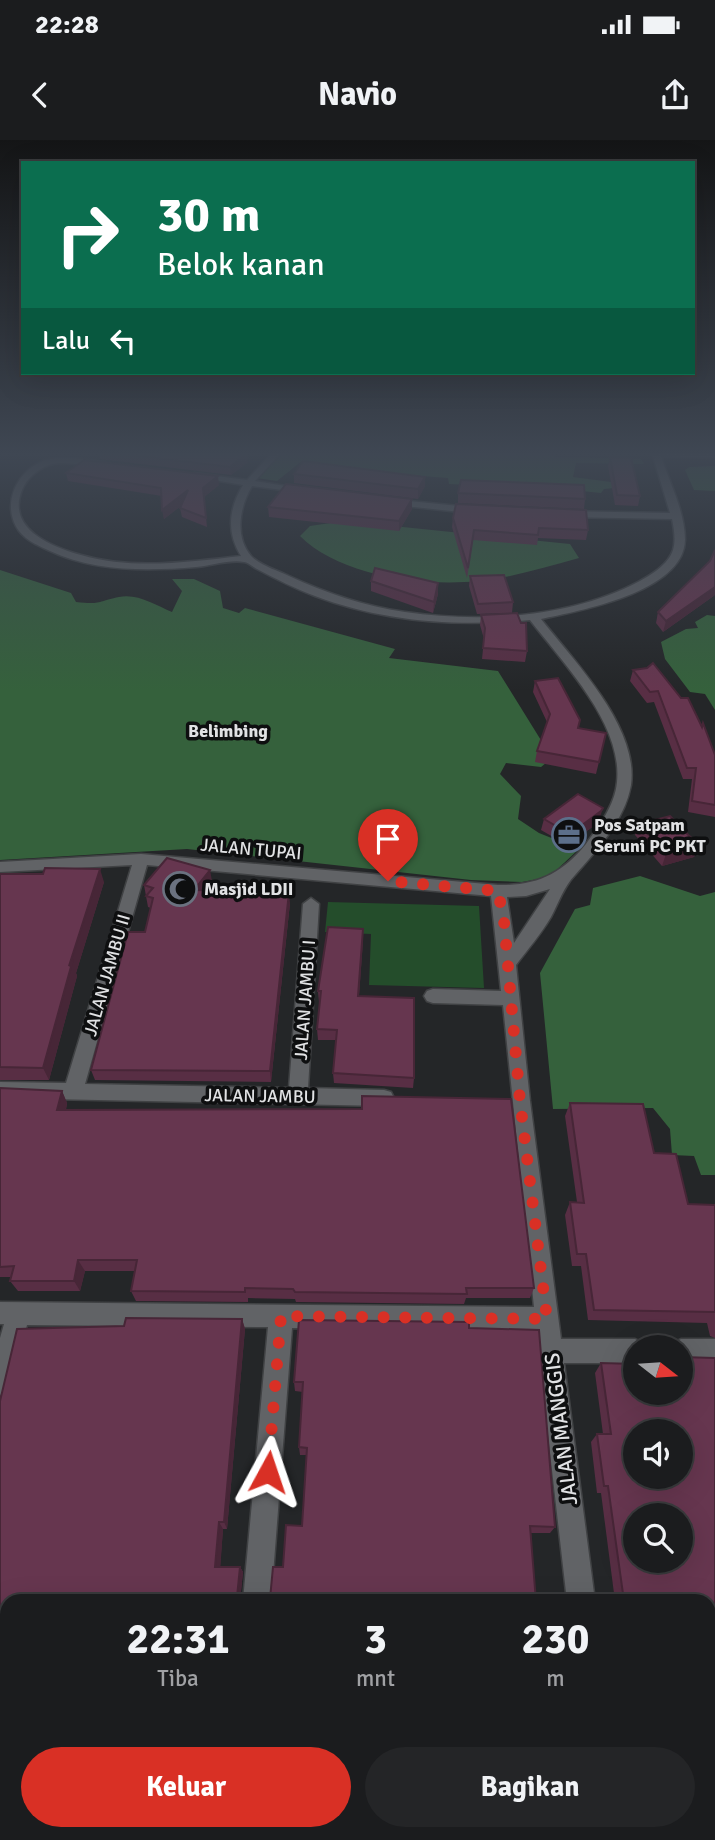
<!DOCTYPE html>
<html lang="id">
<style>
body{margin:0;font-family:Signika,sans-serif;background:#242527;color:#f1f3f6;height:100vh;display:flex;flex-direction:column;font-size:26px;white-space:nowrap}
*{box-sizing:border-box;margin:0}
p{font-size:23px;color:#a0a1a4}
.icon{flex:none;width:38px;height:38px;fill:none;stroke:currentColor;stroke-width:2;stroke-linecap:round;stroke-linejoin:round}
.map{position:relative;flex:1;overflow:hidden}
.panel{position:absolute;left:0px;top:1454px;width:716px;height:247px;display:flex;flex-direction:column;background:#1b1c1e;border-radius:21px 21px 0 0;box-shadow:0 7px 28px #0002,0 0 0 2px #393a3c}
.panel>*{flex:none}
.banner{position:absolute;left:21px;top:21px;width:674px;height:214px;border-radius:0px;box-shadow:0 7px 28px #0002,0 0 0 2px #393a3c;background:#0b6e4f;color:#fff;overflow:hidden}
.needle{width:46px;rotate:107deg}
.buttons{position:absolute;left:623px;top:1195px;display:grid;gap:14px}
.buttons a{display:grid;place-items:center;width:70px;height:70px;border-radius:50%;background:#1b1c1e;box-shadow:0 7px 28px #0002,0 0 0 2px #393a3c;font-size:35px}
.pin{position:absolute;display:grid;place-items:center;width:60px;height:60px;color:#fff;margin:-72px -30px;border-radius:50% 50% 50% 0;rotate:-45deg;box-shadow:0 0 7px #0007}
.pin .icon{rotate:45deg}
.me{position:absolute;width:77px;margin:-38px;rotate:5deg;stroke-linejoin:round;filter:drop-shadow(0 0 5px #0008)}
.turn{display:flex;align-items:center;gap:24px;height:147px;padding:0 21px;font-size:32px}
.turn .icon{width:91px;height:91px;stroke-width:2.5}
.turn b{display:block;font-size:49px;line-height:60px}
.then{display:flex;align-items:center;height:66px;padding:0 21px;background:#0003;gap:14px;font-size:26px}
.eta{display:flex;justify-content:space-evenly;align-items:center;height:119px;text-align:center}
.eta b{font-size:42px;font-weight:700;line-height:49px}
.primary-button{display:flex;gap:14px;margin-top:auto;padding:14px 21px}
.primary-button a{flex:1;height:80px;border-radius:42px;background:#d93025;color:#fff;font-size:28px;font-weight:700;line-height:80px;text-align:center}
.primary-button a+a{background:#242527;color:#f1f3f6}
.status{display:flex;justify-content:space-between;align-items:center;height:49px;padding:0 35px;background:#1b1c1e;direction:ltr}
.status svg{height:19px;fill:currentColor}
header{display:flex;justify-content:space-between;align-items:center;height:91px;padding:0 21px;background:#1b1c1e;font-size:32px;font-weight:700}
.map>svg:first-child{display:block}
.green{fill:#244d2b}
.forest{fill:#35613c}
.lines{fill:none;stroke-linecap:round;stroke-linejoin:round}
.minor-casing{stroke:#404244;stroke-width:3}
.minor{fill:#616366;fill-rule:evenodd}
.wall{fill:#582e44}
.shaded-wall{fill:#472637}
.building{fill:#66364f;stroke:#472637;stroke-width:2;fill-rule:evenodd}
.route{stroke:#d93025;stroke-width:12;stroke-dasharray:0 21.6}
.labels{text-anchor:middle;stroke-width:7;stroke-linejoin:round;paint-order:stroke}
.far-quarter-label{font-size:18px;font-weight:bold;fill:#e1e2e4;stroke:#0e0f10}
.poi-label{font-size:18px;font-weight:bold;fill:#e1e2e4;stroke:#0e0f10;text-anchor:start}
.street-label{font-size:18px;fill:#e1e2e4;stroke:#0e0f10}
.near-street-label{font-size:21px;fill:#e1e2e4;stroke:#0e0f10}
</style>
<div class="status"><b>22:28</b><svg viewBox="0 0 49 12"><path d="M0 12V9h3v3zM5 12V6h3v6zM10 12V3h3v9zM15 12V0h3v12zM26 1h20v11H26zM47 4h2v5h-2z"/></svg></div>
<header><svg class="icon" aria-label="back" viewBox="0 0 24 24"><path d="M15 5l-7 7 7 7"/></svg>Navio<svg class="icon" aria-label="share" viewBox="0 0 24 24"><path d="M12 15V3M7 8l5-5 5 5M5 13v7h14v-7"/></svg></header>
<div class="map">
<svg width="715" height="1700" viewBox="0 0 715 1700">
<rect width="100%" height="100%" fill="#242628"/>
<path class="green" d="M328,762l151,4 5,82 -115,-3 2,-51 -46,-2z"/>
<g class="forest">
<path d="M281,313h263l12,4 85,2 3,5 -68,-1 -3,14 38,5 3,6 -10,1 -3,4 -126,-13 -5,5 -21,-1 -1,-6 -79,-6 -66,-12 -26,21 -20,-3z"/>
<path d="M715,326v25l-21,-1 -9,-20 4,-3z"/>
<path d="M344,381l226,23 9,14c-25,7 -49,14 -74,19 -60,13 -160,4 -205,-41l10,-10z"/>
<path d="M0,430l71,23 5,9c26,3 22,-1 43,-5 18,-4 37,8 53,15l10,-21 -10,-12h22l26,12 3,17 16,5 6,-5 150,41 -6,9 109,13 54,87 -11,9 -35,-4 -6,11 21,22 -3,23 21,14 40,16 -30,28 -27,5 -51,-2 -284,-31 -187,11z"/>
<path d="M707,475l8,1v94l-10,-16 -15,-2 -25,-33 -4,-17 25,-13 12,-1 -3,-6z"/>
<path d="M640,736l60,20 15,-4v283h-14l-7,-19 -22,-1 -2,-26 -17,-21 -100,1 -13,-136 35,-64 15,-4 3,-17z"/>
</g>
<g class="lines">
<g class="minor-casing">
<g id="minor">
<path d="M272,313h9l-26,28 55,9 -5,3 -53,-7c-12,20 -18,50 -1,70 10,10 26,14 38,20 37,17 75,30 116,36 76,11 164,6 233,-30 13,-7 30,-17 35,-32 3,-10 1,-21 -1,-31l-109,-2 -5,-3 5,-3 107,2 -18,-60h63v5l-54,-2c8,26 24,55 24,84 -1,52 -106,71 -144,79 33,42 98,108 90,166 -6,35 -34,65 -56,90 -11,11 -17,29 -24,42 -10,17 -23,32 -35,48l14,136 31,238h74l8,4 2,5h-10v15h-71l31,238h-28l-31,-271 -244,-2 -21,273h-28l25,-274 -241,-2 -15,58 -4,8 -8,4v-57l4,-14h-4v-22l534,5 -31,-302 -70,-2 -6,-2 -3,-5 3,-5 6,-2 68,2 -10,-95 -344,-31 -62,219 204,4 14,-184 8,-6 8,6 -11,184 76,2 7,2 3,6 -3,6 -7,2 -384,-8v-16l66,1 66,-218 -132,7v-10l141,-8 357,31c38,1 64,-11 88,-41 13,-18 29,-39 31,-62 6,-58 -54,-119 -87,-162 -73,7 -146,2 -215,-24 -19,-7 -39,-17 -58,-27 -4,-2 -9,-7 -13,-7 -14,-3 -33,4 -48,5 -47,4 -102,5 -146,-16 -11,-5 -23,-10 -31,-20 -19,-26 -2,-62 27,-71 19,-5 39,0 58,2l3,5c-19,2 -39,-8 -58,-2 -12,5 -22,13 -27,25 -16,39 30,57 59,65 51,15 108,7 160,1 -15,-24 -12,-48 2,-71l-53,-9 4,-3 53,7zM550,749l-36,54 -7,-46 19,-1z"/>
<path d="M389,359l90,9 5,3 -5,3 -93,-10 -2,-2z"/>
<path d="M681,1199h34v24h-34v-15h-10l2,-5z"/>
<path d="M709,1532h6v30l-6,-1z"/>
<path d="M0,1669h7v25h12l-1,2 -18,4z"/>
<rect x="594" y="1694" width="32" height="6"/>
</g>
</g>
<use href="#minor" class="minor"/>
</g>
<g class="wall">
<path d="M98,313h143l7,9 -17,13 -131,-16z"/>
<path d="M610,317l30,39 -2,10 -23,-1 -7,-39z"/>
<path d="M66,333l153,12 -15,12 3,30 -25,-10 -2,-9 2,-3 -18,14 -2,-23 -94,-15z"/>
<path d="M294,334l131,3v9l-7,13 -124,-16z"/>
<path d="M458,353l127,6 -1,10 -126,-6z"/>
<path d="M412,359v10l-13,22 -130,-14 -1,-10z"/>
<path d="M453,378l135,12 -2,10 -48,-2 -1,7 -64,-5 -6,38 -15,-51z"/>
<path d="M470,436l43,26 -1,11 -35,1 -8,-28z"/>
<path d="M371,441l67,13 -5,19 -62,-22z"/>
<path d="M715,455l-52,37 -7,-9 2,-11z"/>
<path d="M481,475l40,8 6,28 -2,11 -43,-3 2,-20 -4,-14z"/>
<path d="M647,528l68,87v62l-27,-5 4,-33h-9l-29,-77 -7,1 -17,-22 3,-11z"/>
<path d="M535,541l45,39 -2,8 28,5 -10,41 -61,-12 2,-11 10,-29 -14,-30z"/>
<path d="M544,679l56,1 -2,3 -31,22 -26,-15z"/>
<path d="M639,684l60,22 -5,11 -32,9 -27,-31z"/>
<path d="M0,734l104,8 -28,91 1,3 -28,104h-49z"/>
<path d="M212,741l-7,9 85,13 -19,179 -176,-2 -4,-10 54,-138 6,-24 -3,-1 -4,-22z"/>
<path d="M363,800l-4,56 55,82 -1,10 -79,-5 -1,-10 3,-33h-18l-1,-11 3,-27h-1l-1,-11z"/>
<path d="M0,948l62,3 5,12 -1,7 468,178 -4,10h-64l-2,6 -168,-2 -1,-3 -47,-1v4l-112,-1 -5,-10 4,-20h-50l-5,20h-62l-8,-10 1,-4h-11z"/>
<path d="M570,963l84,50 34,51 27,1v133l-5,-2 -3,-13 -119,-3 -7,-54h-9l-7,-51 5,-13h7l-12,-86z"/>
<path d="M242,1179l3,10 -18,200h-4l-3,38h20l3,5 -3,28 30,-1 13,-32 19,-41 5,-71h-7l-1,-8 4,-55 -8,-1 -1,-9 175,-54 86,199 -5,6h-19l5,68h-529l117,-275z"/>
<path d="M715,1218v278h-6v-35h-94l-14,-108h-4l-6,-51 6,-8h6l-8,-61 6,-10 34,30z"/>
<path d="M678,1694h31l6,6h-36z"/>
</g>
<g class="shaded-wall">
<path d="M247,313l1,9 -17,13 -1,-8z"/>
<path d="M218,336l1,9 -15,12 -1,-9z"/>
<path d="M425,337v9l-7,13v-10z"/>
<path d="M188,350l2,9 -26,20 -2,-9z"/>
<path d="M412,359v10l-13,22v-10z"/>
<path d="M438,443v11l-5,19 1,-11z"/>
<path d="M715,447v8l-52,37 3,-11z"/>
<path d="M603,668l-5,15 -31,22 3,-11z"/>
<path d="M699,706l-5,11 -32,9 4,-12z"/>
<path d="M100,729l4,13 -28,91 1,3 -28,104 -6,-12 26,-102z"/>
<path d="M210,730l2,11 -16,21 -2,-12z"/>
<path d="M289,752l1,11 -19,179 -1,-11z"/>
<path d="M62,951l5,12 -4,19 -6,-12z"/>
<path d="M78,1120l7,11 -5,20 -6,-10z"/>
<path d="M242,1179l3,10 -18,200 -3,-7z"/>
<path d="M219,1382l4,7 -3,43 -5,-5z"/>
<path d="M240,1427l3,5 -3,29 -3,-4z"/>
</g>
<g class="building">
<path d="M115,313h132l-17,14z"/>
<path d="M610,317l21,1 9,38 -23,-1z"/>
<path d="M84,320l134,16 -15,12 3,30 -26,-10 8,-18 -26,20 -1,-22 -95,-15z"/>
<path d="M303,321l122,16 -7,12 -124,-15z"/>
<path d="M461,340l123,5 1,14 -127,-6z"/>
<path d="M286,344l126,15 -13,22 -131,-14z"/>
<path d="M456,364l130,6 2,20 -49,-2 -1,7 -64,-5 -6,38 -15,-50z"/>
<path d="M715,410v37l-49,34 -8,-9 52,-51z"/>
<path d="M375,428l63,15 -4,19 -63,-21z"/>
<path d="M504,435l9,27 -35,2 -8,-28z"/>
<path d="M517,473l4,10h5l1,28 -44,-3 2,-20 -4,-13z"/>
<path d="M653,523l28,35h7l14,29 1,-4 12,32v50l-23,-4 4,-33h-9l-29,-77 -8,1 -17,-22 14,-2z"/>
<path d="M558,538l22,42 -2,8 28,5 -7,29 -62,-11 13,-37 -15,-33z"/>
<path d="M578,654l25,14 -2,3 -31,23 -26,-15z"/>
<path d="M670,676l29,30 -33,8 -27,-30z"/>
<path d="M167,718l43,12 -16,20 95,2 -19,179 -179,-1 37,-138h17l8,-34 -7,-2 7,-8 -9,-3z"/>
<path d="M45,728l55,1 -31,97 3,-3 -29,105 -43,-1v-193h43z"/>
<path d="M328,787l35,2 -5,67 56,2v80l-81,-5 4,-43 -20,-1 4,-38h-3z"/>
<path d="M0,948l62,3 -5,19 305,-1v-13l149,3 23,189h-68l1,6 -172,-2 -2,-3 -48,-1v4l-114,-1 6,-31h-59l-4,21h-64l4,-15 -14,1z"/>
<path d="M570,963l73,1 11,49 22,1 12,50 27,1v107l-121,-2 -8,-56h-9l-7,-52 14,1z"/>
<path d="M126,1178l116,1 -18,203h-5l-4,45h25l-3,30 2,3 31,-1 3,-32h10l3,-42 16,1 5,-78 -8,-1 4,-65h-9l5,-62 170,2v6l70,2 16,197 -25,-1 6,75h-529v180h-7v-380l17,-72 107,-3z"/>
<path d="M681,1217l34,1v275h-4l1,3h-3v-35h-85l-16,-115h-4l-7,-52h14l-10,-71 34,1v29h46zM635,1292h46v45h-46zM635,1376h46v45h-46z"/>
<path d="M709,1605h6v95h-25l-1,-6h20z"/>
</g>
<linearGradient id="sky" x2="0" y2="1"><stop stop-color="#141516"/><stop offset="0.57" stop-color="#3f4753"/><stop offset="1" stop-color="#3f4753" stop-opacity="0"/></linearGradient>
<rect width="715" height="551" fill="url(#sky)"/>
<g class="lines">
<path class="route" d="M268,1332l13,-156 266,3 -27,-218 -16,-180 -6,-30 -110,-10"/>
</g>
<defs>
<g id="office-ring" transform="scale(1.75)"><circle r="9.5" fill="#0e0f10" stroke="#5c6f8a" stroke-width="1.5"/><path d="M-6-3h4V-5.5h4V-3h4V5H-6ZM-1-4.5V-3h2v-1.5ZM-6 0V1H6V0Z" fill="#5c6f8a"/></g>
<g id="mosque-ring" transform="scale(1.75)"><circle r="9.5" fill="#0e0f10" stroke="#6b7280" stroke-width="1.5"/><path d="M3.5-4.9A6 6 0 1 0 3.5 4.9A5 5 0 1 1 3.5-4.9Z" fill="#6b7280"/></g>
</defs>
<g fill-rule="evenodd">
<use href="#office-ring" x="569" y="695"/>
<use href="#mosque-ring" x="180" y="749"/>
</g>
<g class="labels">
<g class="far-quarter-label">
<text x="228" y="597">Belimbing</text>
</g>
<g class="poi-label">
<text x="594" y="691">Pos Satpam<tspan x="594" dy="21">Seruni PC PKT</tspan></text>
<text x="204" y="755">Masjid LDII</text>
</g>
<g class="street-label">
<text transform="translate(251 709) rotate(5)" y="6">JALAN TUPAI</text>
<text transform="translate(107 835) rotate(-74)" y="6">JALAN JAMBU II</text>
<text transform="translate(305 860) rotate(-86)" y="6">JALAN JAMBU I</text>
<text transform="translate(260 956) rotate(1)" y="6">JALAN JAMBU</text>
</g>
<g class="near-street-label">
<text transform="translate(561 1289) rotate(-97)" y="7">JALAN MANGGIS</text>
</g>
</g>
</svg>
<div class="buttons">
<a><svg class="needle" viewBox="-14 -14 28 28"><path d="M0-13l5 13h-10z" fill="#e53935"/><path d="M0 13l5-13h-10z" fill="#a0a1a4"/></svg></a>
<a><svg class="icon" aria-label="sound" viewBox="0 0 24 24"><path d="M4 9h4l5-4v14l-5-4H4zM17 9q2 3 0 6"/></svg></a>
<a><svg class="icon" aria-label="search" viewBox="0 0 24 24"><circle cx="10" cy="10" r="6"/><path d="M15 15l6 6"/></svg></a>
</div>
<div class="pin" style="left:388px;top:741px;background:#d93025"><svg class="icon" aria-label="arrive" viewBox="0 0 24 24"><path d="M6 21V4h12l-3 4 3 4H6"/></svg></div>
<svg class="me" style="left:268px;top:1332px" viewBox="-20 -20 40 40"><path d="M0-17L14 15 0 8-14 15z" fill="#d93025" stroke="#fff" stroke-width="4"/></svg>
<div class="banner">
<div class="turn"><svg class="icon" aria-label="right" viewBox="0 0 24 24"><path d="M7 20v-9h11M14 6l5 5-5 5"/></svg><div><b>30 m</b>Belok kanan</div></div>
<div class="then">Lalu<svg class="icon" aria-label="left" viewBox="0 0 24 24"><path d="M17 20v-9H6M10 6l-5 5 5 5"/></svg></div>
</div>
<section class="panel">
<div class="eta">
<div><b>22:31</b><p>Tiba</p></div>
<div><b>3</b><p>mnt</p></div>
<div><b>230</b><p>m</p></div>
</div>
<div class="primary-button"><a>Keluar</a><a>Bagikan</a></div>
</section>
</div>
